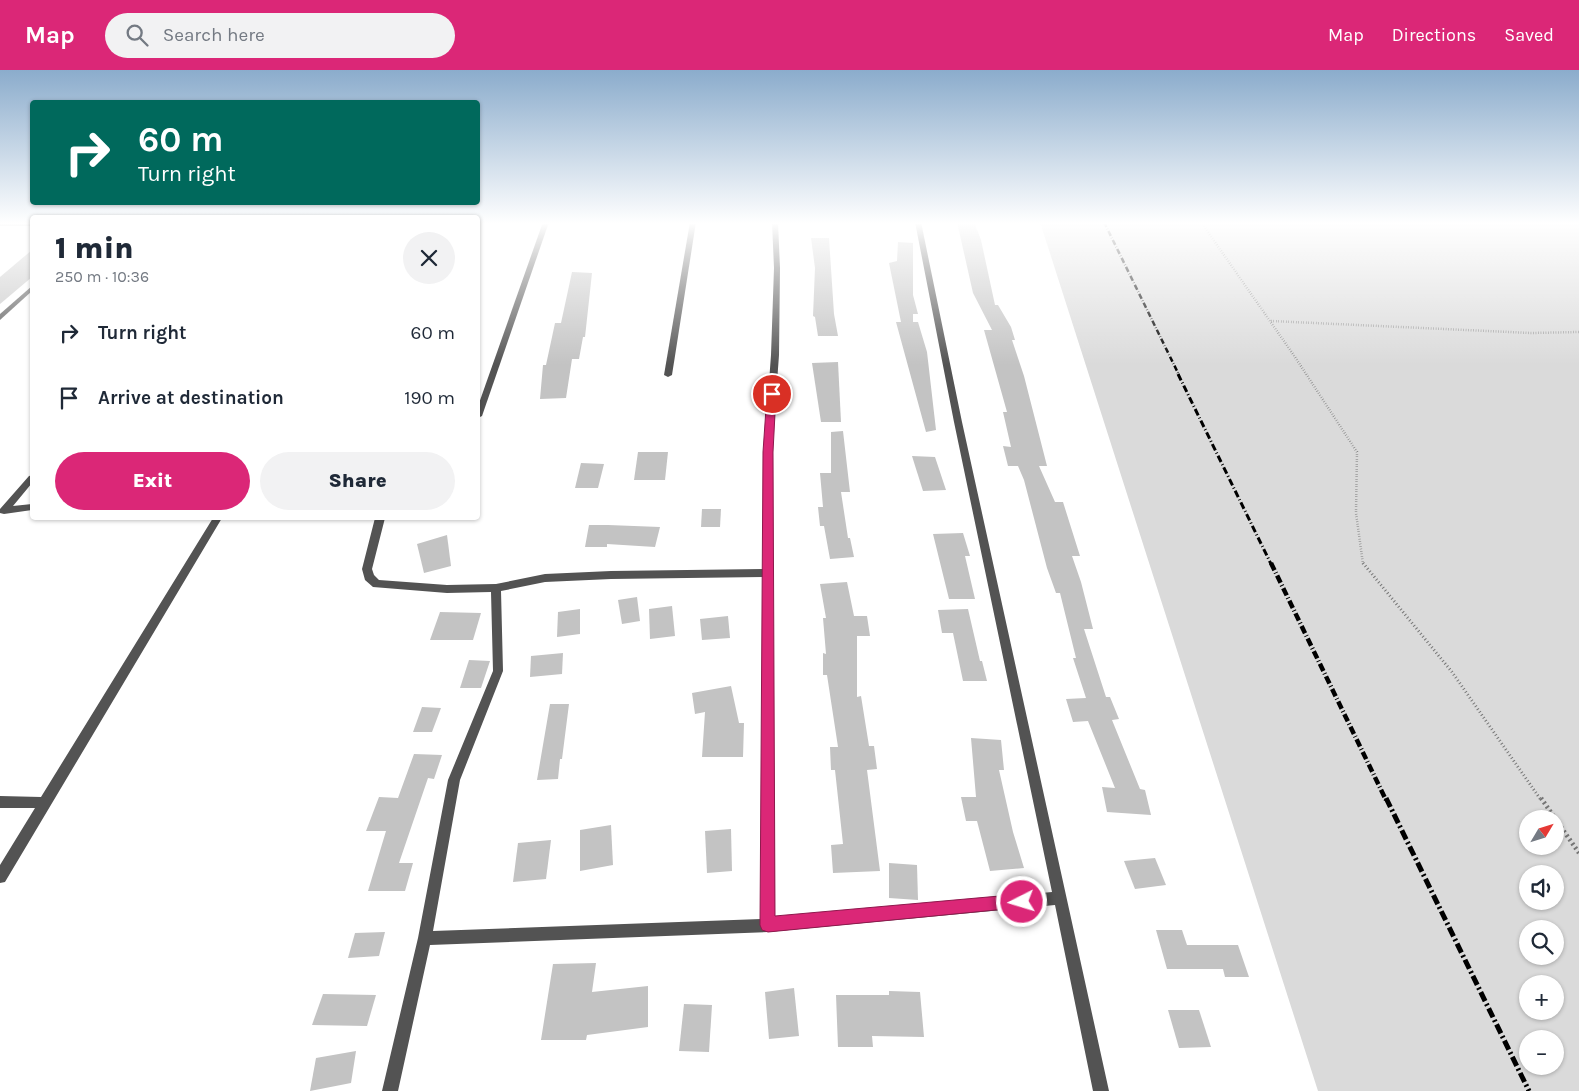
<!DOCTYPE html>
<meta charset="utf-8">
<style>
body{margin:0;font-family:Karla,sans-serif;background:#f2f2f3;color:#1f2937;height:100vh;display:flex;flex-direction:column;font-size:19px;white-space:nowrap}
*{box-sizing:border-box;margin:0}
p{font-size:16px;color:#747a83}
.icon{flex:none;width:28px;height:28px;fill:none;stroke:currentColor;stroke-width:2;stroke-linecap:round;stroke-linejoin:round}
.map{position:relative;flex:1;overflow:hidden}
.panel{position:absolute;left:30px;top:145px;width:450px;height:305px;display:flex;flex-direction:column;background:#fff;border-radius:5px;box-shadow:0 1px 4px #0004}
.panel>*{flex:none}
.guide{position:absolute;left:30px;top:30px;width:450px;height:105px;border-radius:5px;box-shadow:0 1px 4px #0004;background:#00695c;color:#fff;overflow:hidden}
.needle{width:32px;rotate:52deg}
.tools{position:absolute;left:1519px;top:740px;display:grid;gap:10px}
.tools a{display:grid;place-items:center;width:45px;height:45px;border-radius:50%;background:#fff;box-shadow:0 1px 4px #0004;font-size:25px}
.pin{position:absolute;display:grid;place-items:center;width:42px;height:42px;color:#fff;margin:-21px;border:2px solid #fff;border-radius:50%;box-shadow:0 1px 5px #0007}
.me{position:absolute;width:55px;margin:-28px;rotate:265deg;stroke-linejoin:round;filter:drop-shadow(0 0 4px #0008)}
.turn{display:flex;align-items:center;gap:18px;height:105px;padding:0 25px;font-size:22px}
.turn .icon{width:65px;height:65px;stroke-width:2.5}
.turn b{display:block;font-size:35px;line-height:42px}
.round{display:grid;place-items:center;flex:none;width:52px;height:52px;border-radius:26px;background:#f2f2f3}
.headline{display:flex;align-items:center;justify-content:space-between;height:85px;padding:0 25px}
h1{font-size:30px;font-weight:800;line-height:38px}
.cta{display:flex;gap:10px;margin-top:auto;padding:10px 25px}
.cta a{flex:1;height:58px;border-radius:30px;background:#db2777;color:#fff;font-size:20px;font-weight:800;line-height:58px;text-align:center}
.cta a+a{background:#f2f2f3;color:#1f2937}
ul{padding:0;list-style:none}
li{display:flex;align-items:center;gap:15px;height:65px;padding:0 25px}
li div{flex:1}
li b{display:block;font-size:19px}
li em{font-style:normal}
header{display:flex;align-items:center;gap:30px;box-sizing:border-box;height:70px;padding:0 25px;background:#db2777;color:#fff}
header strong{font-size:24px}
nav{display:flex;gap:28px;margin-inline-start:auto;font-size:18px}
.search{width:350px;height:45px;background:#f2f2f3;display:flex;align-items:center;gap:12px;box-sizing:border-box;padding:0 18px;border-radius:28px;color:#747a83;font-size:19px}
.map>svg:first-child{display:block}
.green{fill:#dadada;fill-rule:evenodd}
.building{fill:#c3c3c3}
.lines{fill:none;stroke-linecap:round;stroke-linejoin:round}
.path-far2{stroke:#757575;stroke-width:2.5;stroke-dasharray:0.5 2;stroke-linecap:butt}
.path-far1{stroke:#757575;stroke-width:3;stroke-dasharray:1 2.5;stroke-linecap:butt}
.path{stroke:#757575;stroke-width:4.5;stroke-dasharray:2 3;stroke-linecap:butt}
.street{fill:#535353;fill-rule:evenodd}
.rail-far3{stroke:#000;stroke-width:2.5;stroke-dasharray:5.5 2 0.5 2;stroke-linecap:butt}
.rail-far2{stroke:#000;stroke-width:3;stroke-dasharray:7 2.5 1 2.5;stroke-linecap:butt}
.rail-far1{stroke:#000;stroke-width:4.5;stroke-dasharray:8 2.5 1 2.5;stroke-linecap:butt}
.rail{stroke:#000;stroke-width:5;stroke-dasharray:10 3 2 3;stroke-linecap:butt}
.route{fill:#db2777;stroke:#8e194d}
</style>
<header>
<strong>Map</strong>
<div class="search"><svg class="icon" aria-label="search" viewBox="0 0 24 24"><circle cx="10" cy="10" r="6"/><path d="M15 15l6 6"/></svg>Search here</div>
<nav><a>Map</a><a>Directions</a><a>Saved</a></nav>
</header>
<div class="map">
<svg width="1579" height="1021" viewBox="0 0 1579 1021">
<rect width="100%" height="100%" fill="#fff"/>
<path class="green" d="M1040,152h539v869h-261zM1528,749h27v27h-27zM1528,804h27v27h-27zM1528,859h27v27h-27zM1528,914h27v27h-27zM1528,969h27v27h-27z"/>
<g class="building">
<path d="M957,152h17l7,18 14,65h3l13,22 4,13h-3l12,36 23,90h-8l16,36h8l17,54h-8l9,26 12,47h-9l22,68h4l9,22 -7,1 28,69 5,1 6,25 -44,-3 -5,-25 13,1 -27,-67 -15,1 -7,-23 20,-1 -13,-40h3l-16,-65h-4l-9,-25 -23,-88 -6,-14h-10l-5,-20 8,1 -8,-35h4l-23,-82h8l-19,-37z"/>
<path d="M811,168h18l5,76 4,22h-20l-3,-19 -2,-1 2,-48z"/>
<path d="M898,172l15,1v52l5,19h-5v8h5l9,30 9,78 -10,2 -30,-110h5l-12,-59 8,-2z"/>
<path d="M32,180v27l-32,27v-27z"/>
<path d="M572,202l20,1 -7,64h-2l-4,22h-7l-6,39 -26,1 3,-34h3l9,-42h6z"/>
<path d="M838,292l3,60h-20l-9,-59z"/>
<path d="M843,361l7,61h-9l7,46h2l4,19 -24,2 -6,-33h-4l-2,-19h5l-3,-34h11v-41z"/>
<path d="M638,382h30l-3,28h-31z"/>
<path d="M912,386l23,1 11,33 -23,1z"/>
<path d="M581,393l23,1 -6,24h-23z"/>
<path d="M702,439h19l-1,18h-19z"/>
<path d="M589,455h19l52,2 -5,20 -48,-3v3h-22z"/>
<path d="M963,463l7,23h-5l10,43h-26l-16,-65z"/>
<path d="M447,465l4,31 -27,7 -7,-29z"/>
<path d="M847,512l7,34h13l3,20h-13v61l4,-1 8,50h5l3,23 -10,1 13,101 -47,2 -2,-28 12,-1 -8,-74h-4l-1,-23h8l-11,-72h-4v-22l3,1 -3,-36h3l-6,-34z"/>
<path d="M637,527l3,24 -18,3 -4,-24z"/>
<path d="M672,536l3,30 -25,3 -1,-30z"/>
<path d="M580,539v25l-23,3 1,-25z"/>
<path d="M968,539l12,52h2l5,20h-24l-10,-48h-11l-4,-23z"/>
<path d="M440,542l41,1 -8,27h-43z"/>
<path d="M728,546l2,22 -28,2 -2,-21z"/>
<path d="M563,583l-1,21 -32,3 1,-21z"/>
<path d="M469,590l21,1 -9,27h-21z"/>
<path d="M731,616l8,37h5l-1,34h-41l3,-45 -10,2 -3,-21z"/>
<path d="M550,634h19l-7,55h-2l-2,20 -21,1z"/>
<path d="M422,637l19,1 -9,24h-19z"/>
<path d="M971,668l30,2 3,30h-5l14,62 11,36 -34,3 -13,-50h-11l-5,-24h15z"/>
<path d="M414,684l28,1 -8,24 -6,-1 -29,85h14l-8,28h-37l18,-60h-20l13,-34 19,1z"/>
<path d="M611,755l2,40 -33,6v-41z"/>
<path d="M731,759l1,42 -25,2 -2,-42z"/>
<path d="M551,770l-5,39 -33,3 5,-39z"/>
<path d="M1155,788l11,27 -31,4 -11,-28z"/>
<path d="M889,793l28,2 1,35 -29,-2z"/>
<path d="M1156,860h26l5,15h51l11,32h-24l-2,-8h-56z"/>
<path d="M385,862l-6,24 -31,2 7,-25z"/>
<path d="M596,893l-4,29 56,-6v41l-61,8 -1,5h-45l12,-76z"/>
<path d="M794,918l5,48 -30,3 -4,-47z"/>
<path d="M889,921l31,1 4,45 -52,-1 1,11h-35l-2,-52h53z"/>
<path d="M323,924l53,1 -9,31 -55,-1z"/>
<path d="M684,934l28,1 -3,47 -30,-1z"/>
<path d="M1168,940h31l12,37 -32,1z"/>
<path d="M356,981l-5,32 -41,8 6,-33z"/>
</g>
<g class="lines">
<g class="path-far2">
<path d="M1201,152l94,135 62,95 -1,61 7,51"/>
<path d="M1271,251l260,12 48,-1"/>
</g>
<path class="path-far1" d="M1363,493l89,109 89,128"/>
<path class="path" d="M1541,728l38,55"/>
<g class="street">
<rect x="0" y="152" width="32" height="4"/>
<path d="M543,152h6l-67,194 -4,2v-12z"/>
<path d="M690,152h6l-24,153 -4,2 -4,-2z"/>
<path d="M772,152h6l2,46 -1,87 -7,96 3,467 277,-26 -98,-470 -39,-200h6l41,200 147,669h-16l-38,-186 -287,27 -338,13 -32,146h-16l36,-153 30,-158 45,-109 -2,-79 -44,1 -74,-6 -8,-7 -3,-11 13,-51h10l-13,51 2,6 5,5 68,5 49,-1 49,-10 66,-3 152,-2 1,-118 7,-96 3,-87zM763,507l-2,342 -328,12 27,-151 43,-109 -2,-80 44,-9 66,-3z"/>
<path d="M32,216v5l-32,29v-6z"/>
<path d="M32,405v8l-19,23 19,-2v6l-28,4 -4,-1v-4l29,-33z"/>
<path d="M213,448h9l-217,364 -5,1v-18l35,-57h-35v-12l41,1z"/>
</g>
<path class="rail-far3" d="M1104,152l75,153"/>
<path class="rail-far2" d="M1178,304l93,190"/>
<path class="rail-far1" d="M1271,493l115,237"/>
<path class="rail" d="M1386,728l143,293"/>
</g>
<linearGradient id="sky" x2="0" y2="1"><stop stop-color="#8baccc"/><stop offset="0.52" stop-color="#fff"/><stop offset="1" stop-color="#fff" stop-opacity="0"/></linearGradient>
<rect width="1579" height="295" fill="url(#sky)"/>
<path class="route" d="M772,321l4,3 -3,58 2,464 247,-22 5,3 2,5 -2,5 -259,25 -6,-2 -2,-5 3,-473 4,-58z"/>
</svg>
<div class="tools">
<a><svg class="needle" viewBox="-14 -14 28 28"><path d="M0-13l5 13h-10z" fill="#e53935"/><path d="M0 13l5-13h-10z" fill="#747a83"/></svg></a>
<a><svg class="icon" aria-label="sound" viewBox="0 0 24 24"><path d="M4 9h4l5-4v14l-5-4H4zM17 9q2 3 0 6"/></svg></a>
<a><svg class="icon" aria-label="search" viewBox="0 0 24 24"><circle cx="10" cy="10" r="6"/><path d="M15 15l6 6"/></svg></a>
<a>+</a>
<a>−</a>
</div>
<div class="pin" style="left:772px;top:324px;background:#d93025"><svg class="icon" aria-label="arrive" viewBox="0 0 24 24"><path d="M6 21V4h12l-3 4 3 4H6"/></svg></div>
<svg class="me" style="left:1022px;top:832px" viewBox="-20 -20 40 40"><circle r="17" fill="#db2777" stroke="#fff" stroke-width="3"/><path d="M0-11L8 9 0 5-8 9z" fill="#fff"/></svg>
<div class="guide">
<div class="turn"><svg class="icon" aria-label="right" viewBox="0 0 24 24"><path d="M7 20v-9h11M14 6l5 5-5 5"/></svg><div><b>60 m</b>Turn right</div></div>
</div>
<section class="panel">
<div class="headline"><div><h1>1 min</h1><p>250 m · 10:36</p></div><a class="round"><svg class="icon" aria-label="close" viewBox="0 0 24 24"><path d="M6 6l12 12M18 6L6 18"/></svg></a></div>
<ul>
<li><svg class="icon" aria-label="right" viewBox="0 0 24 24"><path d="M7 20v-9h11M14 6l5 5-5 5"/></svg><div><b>Turn right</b></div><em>60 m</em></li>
<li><svg class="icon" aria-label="arrive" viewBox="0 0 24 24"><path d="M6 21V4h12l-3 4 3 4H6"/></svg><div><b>Arrive at destination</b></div><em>190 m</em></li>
</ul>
<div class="cta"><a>Exit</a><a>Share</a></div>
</section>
</div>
